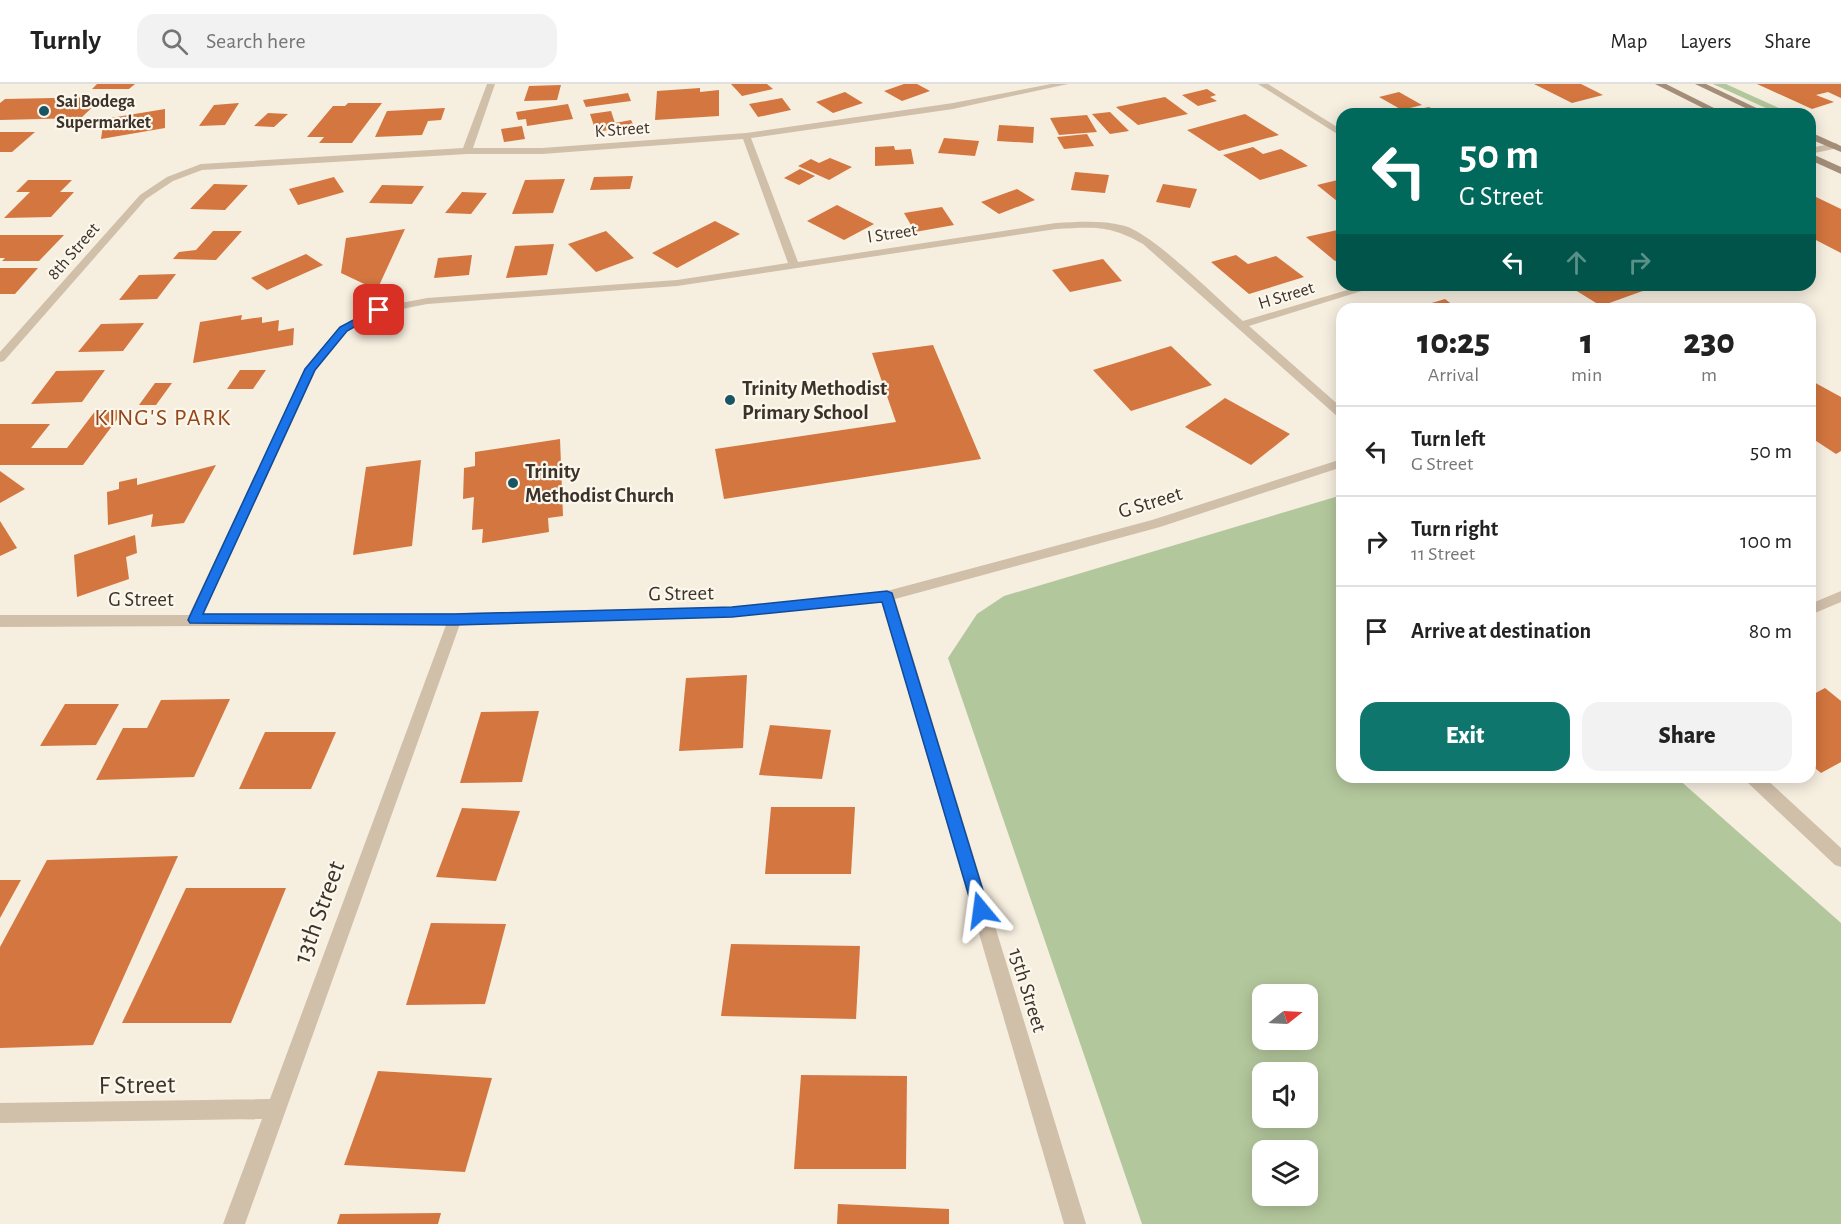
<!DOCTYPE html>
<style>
body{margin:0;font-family:"Alegreya Sans",sans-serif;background:#f2f2f2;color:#222;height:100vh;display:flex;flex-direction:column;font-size:22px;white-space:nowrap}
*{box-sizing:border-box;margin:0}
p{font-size:20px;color:#767676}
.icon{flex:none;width:33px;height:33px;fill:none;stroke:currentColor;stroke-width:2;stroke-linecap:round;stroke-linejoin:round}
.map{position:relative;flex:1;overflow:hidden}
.side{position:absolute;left:1336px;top:219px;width:480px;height:480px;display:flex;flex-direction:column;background:#fff;border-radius:18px;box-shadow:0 3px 15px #0003}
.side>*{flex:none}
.top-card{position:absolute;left:1336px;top:24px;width:480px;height:183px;border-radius:18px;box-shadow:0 3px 15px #0003;background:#00695c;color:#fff;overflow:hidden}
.needle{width:39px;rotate:72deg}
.tools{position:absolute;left:1252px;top:900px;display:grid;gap:12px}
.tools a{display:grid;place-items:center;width:66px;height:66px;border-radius:12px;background:#fff;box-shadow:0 3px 15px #0003;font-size:30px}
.pin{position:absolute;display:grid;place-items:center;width:51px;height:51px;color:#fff;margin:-26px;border-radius:12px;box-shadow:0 3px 9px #0006}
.me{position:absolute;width:66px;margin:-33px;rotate:344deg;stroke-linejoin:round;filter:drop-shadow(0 0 4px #0008)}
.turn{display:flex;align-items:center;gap:21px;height:126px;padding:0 24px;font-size:27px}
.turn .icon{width:78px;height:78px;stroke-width:2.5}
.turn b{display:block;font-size:42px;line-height:51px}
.lanes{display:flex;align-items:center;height:57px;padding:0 24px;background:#0003;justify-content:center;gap:30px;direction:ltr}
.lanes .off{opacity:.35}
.eta{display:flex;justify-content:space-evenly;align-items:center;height:102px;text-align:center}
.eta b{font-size:36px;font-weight:800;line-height:42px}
.button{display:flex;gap:12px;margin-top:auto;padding:12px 24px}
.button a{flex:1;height:69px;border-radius:18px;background:#0f766e;color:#fff;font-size:24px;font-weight:800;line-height:69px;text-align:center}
.button a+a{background:#f2f2f2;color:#222}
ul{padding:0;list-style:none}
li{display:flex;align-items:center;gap:18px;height:90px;padding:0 24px;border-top:2px solid #e0e0e0}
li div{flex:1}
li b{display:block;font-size:22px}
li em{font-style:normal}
header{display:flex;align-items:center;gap:36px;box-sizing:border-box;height:84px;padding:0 30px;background:#fff;border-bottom:2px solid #e0e0e0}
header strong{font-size:28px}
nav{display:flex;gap:33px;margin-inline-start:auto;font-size:21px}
.search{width:420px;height:54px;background:#f2f2f2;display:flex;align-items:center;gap:15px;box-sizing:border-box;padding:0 21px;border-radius:18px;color:#767676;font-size:22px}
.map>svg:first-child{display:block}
.green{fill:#b3c79c;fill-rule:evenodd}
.building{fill:#d3763f}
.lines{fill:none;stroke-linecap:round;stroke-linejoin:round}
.street{fill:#d0bfa9;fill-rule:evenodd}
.secondary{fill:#a48e79;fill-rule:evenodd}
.route{fill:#1a73e8;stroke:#114b97;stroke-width:1.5}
.poi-dot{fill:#195563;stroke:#fcf7ec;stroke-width:2}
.labels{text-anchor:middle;stroke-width:4.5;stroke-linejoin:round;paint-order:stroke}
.far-poi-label{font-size:18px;font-weight:bold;fill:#3c3229;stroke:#fcf7ec;text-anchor:start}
.far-street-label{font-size:18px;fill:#3c3229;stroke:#fcf7ec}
.poi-label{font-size:21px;font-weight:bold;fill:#3c3229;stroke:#fcf7ec;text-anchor:start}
.street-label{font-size:21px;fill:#3c3229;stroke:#fcf7ec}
.quarter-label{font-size:24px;letter-spacing:1.5px;fill:#954618;stroke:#fcf7ec}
.near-street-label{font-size:26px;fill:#3c3229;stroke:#fcf7ec}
</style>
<header>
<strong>Turnly</strong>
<div class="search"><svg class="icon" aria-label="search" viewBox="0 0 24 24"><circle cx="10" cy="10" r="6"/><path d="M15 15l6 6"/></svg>Search here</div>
<nav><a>Map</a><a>Layers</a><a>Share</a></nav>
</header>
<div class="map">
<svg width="1841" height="1140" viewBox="0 0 1841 1140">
<rect width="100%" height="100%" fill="#f6eedf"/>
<g class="green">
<path d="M1713,0h13l66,30h-13z"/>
<path d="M1342,411v282h334l165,146v301h-699l-194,-566 29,-44 27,-18zM1308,910v46h-45v-46zM1263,988h45v46h-45zM1263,1066h45v46h-45z"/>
</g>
<g class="building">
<path d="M97,0h38l-6,5h-37z"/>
<path d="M731,0h36l6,5 -31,7z"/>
<path d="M904,0h13l13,7 -28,10 -18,-10z"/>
<path d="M1534,0h47l22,11 -31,8z"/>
<path d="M1757,0h84v14l-13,-6 -12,3 18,7 -22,7z"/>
<path d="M561,1l-4,15 -33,1 5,-15z"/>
<path d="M700,4v4l19,-2v26l-64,4 2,-29z"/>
<path d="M1207,5l9,6 -6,2 7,4 -19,5 -16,-11z"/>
<path d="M845,8l18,11 -30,10 -17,-11z"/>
<path d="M1399,8l23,13 -20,5 -23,-13z"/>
<path d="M628,9l3,8 -45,6 -3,-7z"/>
<path d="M103,13l-22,21 -81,2v-17l5,-4z"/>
<path d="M1165,13l23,17 -50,11 -22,-18z"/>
<path d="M782,14l9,12 -33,7 -9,-13z"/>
<path d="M239,19l-14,22 -26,1 15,-21z"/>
<path d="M348,19h34l-30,40h-33l5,-6h-17l26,-31h12z"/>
<path d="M568,20l5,15 -46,7 -1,-7 -8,1 -2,-8z"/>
<path d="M1429,23l12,7h-42v-1z"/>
<path d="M445,24l-4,12 -13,1 -6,14 -47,2 12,-26z"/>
<path d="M165,25v19l-64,11 3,-20z"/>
<path d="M611,27l4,12 16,-3 3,6 -38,6 -6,-18z"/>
<path d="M1110,28l19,19 -19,3 -18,-20z"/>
<path d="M268,29l20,1 -14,13 -20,-1z"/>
<path d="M1245,30l34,21 -60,16 -32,-21z"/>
<path d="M1087,31l10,17 -38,3 -9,-17z"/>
<path d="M999,41l35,2 -1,16 -36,-2z"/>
<path d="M522,42l3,13 -21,3 -3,-13z"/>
<path d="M0,48h35l-23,20h-12z"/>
<path d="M1087,50l7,12 -30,3 -7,-12z"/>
<path d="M944,54l35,3 -4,15 -37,-3z"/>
<path d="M894,62l1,4 16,-1 3,15 -39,2v-19z"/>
<path d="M1253,63l10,7 18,-5 27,17 -48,14 -37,-25z"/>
<path d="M830,74l22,9 -23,13 -31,-14 13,-7 8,4z"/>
<path d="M800,85l15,7 -16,9 -15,-7z"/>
<path d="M1075,88l34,3 -4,18 -34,-3z"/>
<path d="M633,92l-3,13 -40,1 4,-13z"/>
<path d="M334,93l10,15 -46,13 -9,-16z"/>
<path d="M565,95l-12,34 -41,1 13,-34z"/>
<path d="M1342,95v26l-25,-20z"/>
<path d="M28,96h44l-12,12h14l-23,25 -47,1 26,-26h-14z"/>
<path d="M214,100l34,1 -23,25 -35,-1z"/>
<path d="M1163,100l34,5 -7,19 -34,-6z"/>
<path d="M382,101l42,1 -12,18 -43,-1z"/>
<path d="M1017,105l18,11 -36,14 -18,-12z"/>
<path d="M462,108l25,1 -16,21 -26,-1z"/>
<path d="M1816,113l25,12v44l-31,-16v-38z"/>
<path d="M837,121l37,19 -30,16 -37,-19z"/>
<path d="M942,123l12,18 -39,7 -11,-19z"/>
<path d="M715,137l25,13 -63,34 -25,-15z"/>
<path d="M405,145l-28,61 -36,-17 5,-35z"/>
<path d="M1342,145v30l-7,2 -29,-24z"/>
<path d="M213,147h29l-26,29 -43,-1 6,-7 17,-2z"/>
<path d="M606,147l28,27 -38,14 -28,-28z"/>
<path d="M0,151h64l-25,26h-37l3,-3h-5z"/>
<path d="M554,160l-7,31 -41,3 9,-32z"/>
<path d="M306,170l17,11 -56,25 -16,-12z"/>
<path d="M472,171l-3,20 -35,3 4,-20z"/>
<path d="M1236,171l12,9 28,-8 28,21 -55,17 -38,-32z"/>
<path d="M1103,175l19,22 -52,11 -18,-22z"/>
<path d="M0,184h38l-23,26h-15z"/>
<path d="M176,190l-19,25 -38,1 20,-25z"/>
<path d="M1567,201h79l5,3 -50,18z"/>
<path d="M1445,215l13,10h-43v-1z"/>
<path d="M242,231l-1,5 21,-3v6l17,-3 -1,11 16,-3 -1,17 -100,18 7,-41z"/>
<path d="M144,239l-21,28 -45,1 23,-28z"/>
<path d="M933,261l48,114 -257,40 -9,-50 181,-27 -24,-69z"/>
<path d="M1171,262l41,39 -81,26 -38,-41z"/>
<path d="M105,286l-23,32 -51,2 25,-33z"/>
<path d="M240,286h26l-13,19h-26z"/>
<path d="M1810,296l31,17v54l-5,3 -26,-17z"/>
<path d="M155,299h17l-16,22h-17z"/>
<path d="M1225,314l65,36 -39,31 -66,-38z"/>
<path d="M96,326h28l-41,55h-83v-41h50l-19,24h36z"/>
<path d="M560,355l3,77 -15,2 1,14 -67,11 1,-14 -11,1 2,-33 -11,2 1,-31 11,-2v-14z"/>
<path d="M421,376l-9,86 -59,9 13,-88z"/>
<path d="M216,381l-32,58 -33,4 2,-13 -45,11 -1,-33 12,-3v-7l18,-4v7z"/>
<path d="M0,387l25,18 -25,14z"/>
<path d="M0,437l17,27 -17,8z"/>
<path d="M135,451l2,18 -11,4 3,22 -52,18 -3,-42z"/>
<path d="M747,591l-4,73 -64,3 7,-73z"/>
<path d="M1825,604l16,13v61l-20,11 -11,-9v-68z"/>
<path d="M230,615l-36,78 -98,3 27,-52h24l14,-28z"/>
<path d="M65,620h54l-23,41 -56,1z"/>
<path d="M539,627l-17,71 -62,1 21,-71z"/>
<path d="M770,641l61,5 -9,49 -63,-4z"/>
<path d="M265,648h71l-25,57h-72z"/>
<path d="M771,723h84l-4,67h-86z"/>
<path d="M462,724l58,3 -24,70 -60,-4z"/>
<path d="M178,772l-85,189 -93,3v-101l47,-87z"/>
<path d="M0,796h21l-21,38z"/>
<path d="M186,804h100l-55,135h-109z"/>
<path d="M431,839l75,1 -21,80 -79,1z"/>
<path d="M731,860l129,2 -4,73 -135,-3z"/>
<path d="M378,987l114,7 -27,94 -121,-7z"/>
<path d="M801,991l106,1 -1,93h-112z"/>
<path d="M838,1120l111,5v15h-112z"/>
<path d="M441,1129l-3,11h-101l3,-10z"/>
</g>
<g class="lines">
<g class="street">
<path d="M487,0h8l-22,64h69l204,-15 207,-30 98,-19h17l-115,25 -202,29 47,124 258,-39c23,-1 46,-3 69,3 28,8 93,73 118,95l121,-36h17l-132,41 93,82v10l-4,-1 -195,-173c-33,-19 -49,-17 -87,-15l-379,57 -250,18 -45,9 -35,18 -31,39 -113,245 252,-2 277,-6 155,-16 265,-71 190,-61v8l-182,60 -265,72 191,625h-22l-182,-622 -150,15 -272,7 -215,600h-22l39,-105 -262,4v-20l270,-4 176,-474 -446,2v-12h189l116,-246 34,-42 36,-19 52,-10 250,-18 111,-17 -45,-124 -201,15h-75l-265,16 -29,11 -27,18 -142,162 -4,1v-10l140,-157 27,-18 34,-13 262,-16z"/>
<path d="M1258,0h10l74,46v7z"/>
<path d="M1835,59l3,1v4l-28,6v-6z"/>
<path d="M1841,507v11l-31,13v-11z"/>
<path d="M1745,693h19l77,71v19l-6,-2 -88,-83z"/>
</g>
<g class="secondary">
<path d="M1655,0h11l60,30h-11z"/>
<path d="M1695,0h11l63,30h-11z"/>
<path d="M1810,48l31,14v6l-31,-13z"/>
<path d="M1810,69l31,14v7l-31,-14z"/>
</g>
</g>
<path class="route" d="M376,224l8,2 -37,21 -32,39 -112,244h252l277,-7 155,-16 5,2 97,317 -2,6 -6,2 -6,-2 -2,-6 -91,-308 -150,15 -277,8 -265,-2 -2,-3 117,-251 35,-42z"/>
<g class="poi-dot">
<circle cx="44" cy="27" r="6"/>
<circle cx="730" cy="316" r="6"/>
<circle cx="513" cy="399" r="6"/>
</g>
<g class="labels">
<g class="far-poi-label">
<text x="56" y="23">Sai Bodega<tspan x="56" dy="21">Supermarket</tspan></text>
</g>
<g class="far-street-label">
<text transform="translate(622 45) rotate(-4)" y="6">K Street</text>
<text transform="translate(892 149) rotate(-9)" y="6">I Street</text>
<text transform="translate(73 167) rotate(-49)" y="6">8th Street</text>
<text transform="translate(1286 211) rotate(-17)" y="6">H Street</text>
</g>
<g class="poi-label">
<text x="742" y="311">Trinity Methodist<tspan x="742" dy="24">Primary School</tspan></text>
<text x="525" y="394">Trinity<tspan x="525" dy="24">Methodist Church</tspan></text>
</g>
<g class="street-label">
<text transform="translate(1150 418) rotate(-17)" y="7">G Street</text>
<text transform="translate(681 509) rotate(-1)" y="7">G Street</text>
<text x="141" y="522">G Street</text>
<text transform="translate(1028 906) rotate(73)" y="7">15th Street</text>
</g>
<g class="quarter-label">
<text x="163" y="341">KING'S PARK</text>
</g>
<g class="near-street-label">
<text transform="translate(318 828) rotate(-70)" y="9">13th Street</text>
<text transform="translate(137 1000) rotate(-1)" y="9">F Street</text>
</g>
</g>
</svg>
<div class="tools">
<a><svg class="needle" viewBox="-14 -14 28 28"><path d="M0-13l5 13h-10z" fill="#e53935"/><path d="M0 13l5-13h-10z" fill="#767676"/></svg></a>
<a><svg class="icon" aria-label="sound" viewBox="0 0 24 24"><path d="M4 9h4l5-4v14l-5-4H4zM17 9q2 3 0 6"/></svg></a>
<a><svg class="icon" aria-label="layers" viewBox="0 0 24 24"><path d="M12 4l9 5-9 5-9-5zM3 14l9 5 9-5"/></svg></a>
</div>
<div class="pin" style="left:379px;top:226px;background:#d93025"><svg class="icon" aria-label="arrive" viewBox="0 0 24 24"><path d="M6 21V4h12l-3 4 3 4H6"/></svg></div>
<svg class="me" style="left:981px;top:826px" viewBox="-20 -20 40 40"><path d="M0-17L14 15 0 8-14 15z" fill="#1a73e8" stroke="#fff" stroke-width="4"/></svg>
<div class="top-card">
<div class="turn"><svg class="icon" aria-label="left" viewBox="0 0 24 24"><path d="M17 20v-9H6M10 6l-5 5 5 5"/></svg><div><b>50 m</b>G Street</div></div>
<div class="lanes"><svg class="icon" aria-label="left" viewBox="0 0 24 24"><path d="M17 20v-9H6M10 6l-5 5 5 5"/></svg><svg class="icon off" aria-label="ahead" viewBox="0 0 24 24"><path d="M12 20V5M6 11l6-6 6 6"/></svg><svg class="icon off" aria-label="right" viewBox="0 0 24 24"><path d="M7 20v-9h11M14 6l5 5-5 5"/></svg></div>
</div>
<section class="side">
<div class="eta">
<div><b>10:25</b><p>Arrival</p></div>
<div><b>1</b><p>min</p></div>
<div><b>230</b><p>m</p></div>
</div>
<ul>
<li><svg class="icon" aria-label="left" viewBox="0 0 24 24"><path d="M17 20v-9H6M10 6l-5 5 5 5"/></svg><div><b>Turn left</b><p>G Street</p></div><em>50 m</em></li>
<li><svg class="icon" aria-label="right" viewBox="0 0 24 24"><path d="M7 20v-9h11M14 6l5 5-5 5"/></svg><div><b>Turn right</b><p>11 Street</p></div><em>100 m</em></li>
<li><svg class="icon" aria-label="arrive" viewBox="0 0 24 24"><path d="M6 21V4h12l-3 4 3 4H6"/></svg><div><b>Arrive at destination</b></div><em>80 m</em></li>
</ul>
<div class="button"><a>Exit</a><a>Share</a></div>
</section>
</div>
